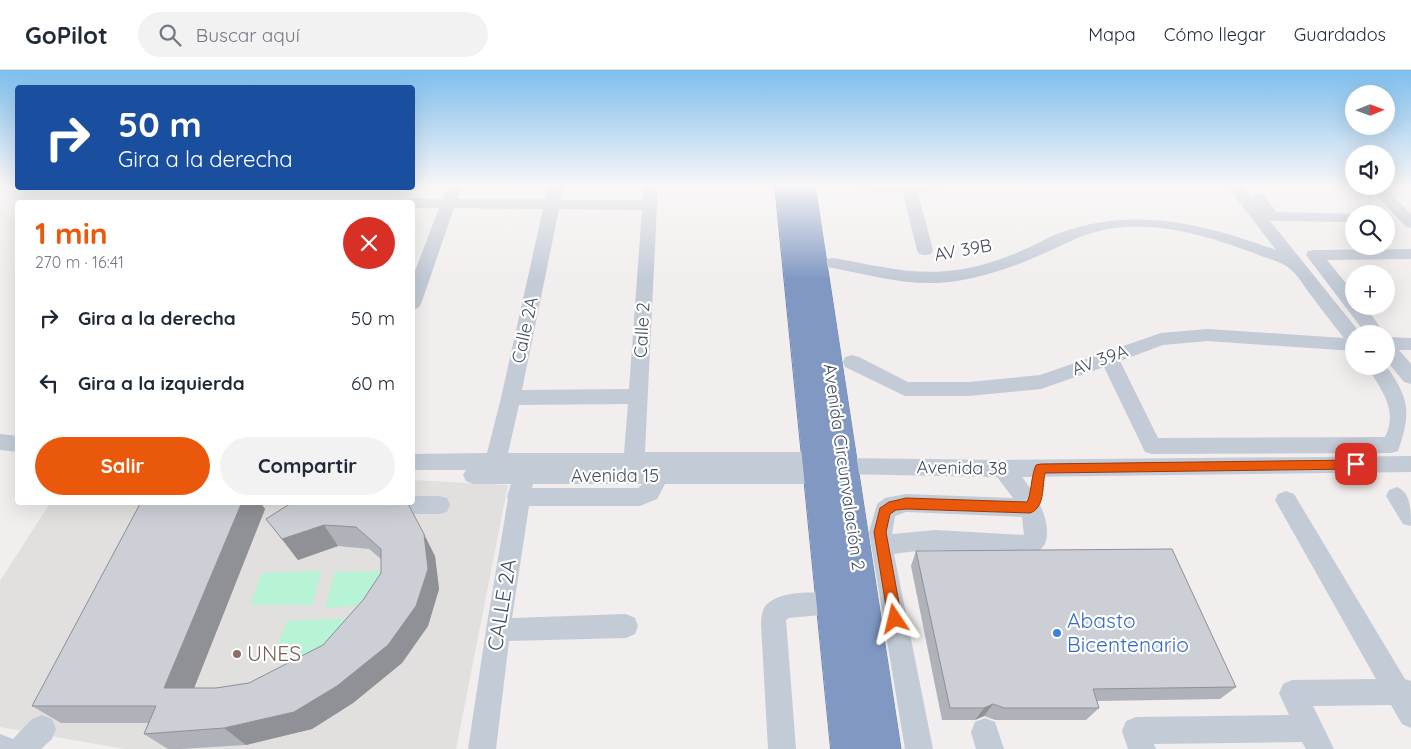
<!DOCTYPE html>
<html lang="es">
<meta charset="utf-8">
<style>
body{margin:0;font-family:Quicksand,sans-serif;background:#f2f2f3;color:#1f2937;height:100vh;display:flex;flex-direction:column;font-size:19px;white-space:nowrap}
*{box-sizing:border-box;margin:0}
p{font-size:16px;color:#747a83}
.icon{flex:none;width:28px;height:28px;fill:none;stroke:currentColor;stroke-width:2;stroke-linecap:round;stroke-linejoin:round}
.map{position:relative;flex:1;overflow:hidden}
.details{position:absolute;left:15px;top:130px;width:400px;height:305px;display:flex;flex-direction:column;background:#fff;border-radius:5px;box-shadow:0 5px 20px #0002}
.details>*{flex:none}
.top-card{position:absolute;left:15px;top:15px;width:400px;height:105px;border-radius:5px;box-shadow:0 5px 20px #0002;background:#1a4fa0;color:#fff;overflow:hidden}
.needle{width:32px;rotate:89deg}
.fabs{position:absolute;left:1345px;top:15px;display:grid;gap:10px}
.fabs a{display:grid;place-items:center;width:50px;height:50px;border-radius:50%;background:#fff;box-shadow:0 5px 20px #0002;font-size:25px}
.pin{position:absolute;display:grid;place-items:center;width:42px;height:42px;color:#fff;margin:-21px;border-radius:10px;box-shadow:0 2px 8px #0006}
.me{position:absolute;width:55px;margin:-28px;rotate:350deg;stroke-linejoin:round;filter:drop-shadow(0 0 4px #0008)}
.turn{display:flex;align-items:center;gap:18px;height:105px;padding:0 20px;font-size:22px}
.turn .icon{width:65px;height:65px;stroke-width:2.5}
.turn b{display:block;font-size:35px;line-height:42px}
.round{display:grid;place-items:center;flex:none;width:52px;height:52px;border-radius:26px;background:#f2f2f3}
.headline{display:flex;align-items:center;justify-content:space-between;height:85px;padding:0 20px}
h1{font-size:30px;font-weight:800;line-height:38px;color:#ea580c}
.primary-button{display:flex;gap:10px;margin-top:auto;padding:10px 20px}
.primary-button a{flex:1;height:58px;border-radius:30px;background:#ea580c;color:#fff;font-size:20px;font-weight:800;line-height:58px;text-align:center}
.primary-button a+a{background:#f2f2f3;color:#1f2937}
ul{padding:0;list-style:none}
li{display:flex;align-items:center;gap:15px;height:65px;padding:0 20px}
li div{flex:1}
li b{display:block;font-size:19px}
li em{font-style:normal}
header{display:flex;align-items:center;gap:30px;box-sizing:border-box;height:70px;padding:0 25px;background:#fff;border-bottom:1px solid #e0e1e3}
header strong{font-size:24px}
nav{display:flex;gap:28px;margin-inline-start:auto;font-size:18px}
.search{width:350px;height:45px;background:#f2f2f3;display:flex;align-items:center;gap:12px;box-sizing:border-box;padding:0 18px;border-radius:28px;color:#747a83;font-size:19px}
.map>svg:first-child{display:block}
.education{fill:#e2dfdf}
.green{fill:#b7f3d5}
.lines{fill:none;stroke-linecap:round;stroke-linejoin:round}
.highway-casing{stroke:#6c83ae;stroke-width:1}
.minor{fill:#c3cbd7;fill-rule:evenodd}
.highway{fill:#8098c2;fill-rule:evenodd}
.wall{fill:#afb2b8}
.shaded-wall{fill:#8f9196}
.building{fill:#cccfd6;stroke:#8f9196}
.route{fill:#ea580c;stroke:#983908}
.shop-dot{fill:#3f7fe0;stroke:#fff;stroke-width:2}
.education-dot{fill:#8d6e63;stroke:#fff;stroke-width:2}
.labels{text-anchor:middle;stroke-width:4.5;stroke-linejoin:round;paint-order:stroke}
.street-label{font-size:18px;fill:#444e5d;stroke:#fff}
.near-street-label{font-size:21px;fill:#444e5d;stroke:#fff}
.near-shop-label{font-size:21px;fill:#366cbe;stroke:#fff;text-anchor:start}
.near-education-label{font-size:21px;fill:#785e54;stroke:#fff;text-anchor:start}
</style>
<header>
<strong>GoPilot</strong>
<div class="search"><svg class="icon" aria-label="search" viewBox="0 0 24 24"><circle cx="10" cy="10" r="6"/><path d="M15 15l6 6"/></svg>Buscar aquí</div>
<nav><a>Mapa</a><a>Cómo llegar</a><a>Guardados</a></nav>
</header>
<div class="map">
<svg width="1411" height="679" viewBox="0 0 1411 679">
<rect width="100%" height="100%" fill="#f1eeed"/>
<path class="education" d="M413,410l95,5 -52,264h-332l-124,-22v-146l50,-78 362,-1z"/>
<g class="green">
<path d="M321,501l-9,34h-62l12,-32z"/>
<path d="M389,501l-7,33 -57,4 10,-36z"/>
<path d="M360,548l-10,37 -77,3 14,-37z"/>
</g>
<g class="lines">
<g class="highway-casing">
<path id="highway" d="M775,115h40l86,564h-70z"/>
</g>
<g class="minor">
<path d="M448,115h14l-4,14h87l4,-14h14l-2,15h81l2,-15h14l-13,267h171l27,6 160,2 408,-4v16l-389,5c12,16 25,35 25,55 0,6 -1,13 -6,17 -17,15 -81,1 -105,1 -14,0 -28,2 -42,4l39,195h-28l-36,-217 8,-28 8,-6 21,-4 107,4 -16,-21 -158,-3 -1,3 -20,7h-153l-8,15 -17,7h-111l-17,112 114,-4 9,4 3,8 -3,8 -9,4 -117,3 -13,108h-28l18,-119 22,-131 -1,-2 4,-13h-37l-8,-3 -3,-6 3,-5h-54v-16l75,-1 14,-55 42,-189 -89,-1 -33,96 -3,4 -6,2v-31l27,-71h-27v-6h-7l7,-4 30,1zM559,139l83,1 -13,179 -107,1zM628,334l-4,49h-116l11,-48zM533,414h110l-5,4h-106zM906,442l116,5 2,18 -88,-5 -44,4 3,-18z"/>
<path d="M849,115h99l-2,3 -28,5 15,57 -2,4 -6,1 -6,-1 -2,-4 -14,-57 -46,-3 -5,-2z"/>
<path d="M1226,115h15l10,12 7,-4 5,2 14,17 83,2h-6v8l-84,-1 91,113h-7v17l-146,-10 -45,4 -43,16 38,77 227,-1c14,-28 -5,-48 -18,-71h19c24,32 25,48 12,85l-7,2 -239,1 -7,-2 -41,-85 -63,22 -72,7h-64l-60,-29 -2,-5 2,-5 7,-2 7,2 49,25h61l71,-7 121,-42 47,-4 136,9c-13,-16 -25,-32 -37,-48 -5,-7 -10,-16 -17,-21 -7,-7 -22,-10 -31,-14 -51,-19 -112,-39 -167,-22 -18,5 -34,15 -52,22 -26,12 -54,21 -83,26 -42,7 -83,-5 -124,-13l-6,-1 -2,-4 2,-4 6,-1c37,6 75,17 113,13 29,-2 58,-12 84,-24 9,-4 18,-10 27,-13 74,-29 148,-10 219,16z"/>
<path d="M1368,116h16l27,28v14l-6,-2z"/>
<path d="M1411,179v10l-84,1 27,33v13h11l20,28h-19l-60,-79 2,-4 6,-1z"/>
<path d="M1386,267l25,1v12h-12l12,14v20l-7,-2 -18,-22z"/>
<path d="M0,364l18,2v16l-18,-2z"/>
<path d="M1397,417c14,6 14,23 14,39l-8,-2 -17,-28 3,-6z"/>
<path d="M1286,421l8,3 111,185 6,2v47l-9,-4 -11,-19 -78,1 21,43h-28l-4,-7 -148,2 2,5h-28l-6,-18 4,-10 10,-4 153,-2 -10,-22 4,-9 9,-4 84,-1 -101,-179 3,-6z"/>
<path d="M412,426h27l8,2 3,7 -3,7 -8,2h-57l-8,-2 -3,-7 1,-3h40z"/>
<path d="M832,522l9,3 3,8 -3,8 -9,3 -43,4 -3,2 10,129h-28l-7,-125c0,-6 1,-14 5,-19 15,-15 46,-12 66,-13z"/>
<path d="M42,645l10,4 4,10 -4,10 -11,10h-41v-15l13,5 19,-20z"/>
<path d="M985,648l10,4 9,27h-28l-5,-17 4,-10z"/>
</g>
<use href="#highway" class="highway"/>
</g>
<g class="wall">
<path d="M141,432h119l5,7 -71,179h22l33,-5 74,-38 40,-45 18,-27v-14l-12,-10 -31,-3 -40,14 -32,-41 29,-17 140,54 4,33 -11,37 -26,37 -49,40 -41,26 -66,16 -65,4h-13l-24,-15 4,-11h-87l-29,-17z"/>
<path d="M916,481l320,136 -16,12 -123,2 2,7 -13,12h-91l-11,-4 -9,4h-33l-31,-154z"/>
</g>
<g class="shaded-wall">
<path d="M242,432h18l5,7 -78,197 -23,-18z"/>
<path d="M324,455l14,21 -40,14 -16,-21z"/>
<path d="M424,464l11,22 4,33 -11,37 -26,37 -49,40 -41,26 -66,16 -22,-17 70,-16z"/>
<path d="M993,634l-9,12 -9,4 9,-12z"/>
</g>
<g class="building">
<path d="M141,432h101l-78,186h52l33,-5 74,-38 40,-45 18,-27v-24l-25,-22 -32,-2 -42,14 -16,-20 22,-14 7,-3h112l17,32 4,35 -12,37 -28,39 -51,41 -43,26 -70,16 -80,6 12,-28h-124z"/>
<path d="M1172,479l64,138 -143,2 6,19h-95l-11,-4 -9,4h-34l-34,-157z"/>
</g>
<linearGradient id="sky" x2="0" y2="1"><stop stop-color="#7ebeed"/><stop offset="0.55" stop-color="#f9f7f7"/><stop offset="1" stop-color="#f9f7f7" stop-opacity="0"/></linearGradient>
<rect width="1411" height="210" fill="url(#sky)"/>
<path class="route" d="M1356,390l4,1 2,3 -2,4 -4,1 -311,4c-3,14 0,35 -15,40l-124,-4 -10,1 -6,4 -4,18 16,87 -2,5 -5,2 -5,-2 -2,-5 -14,-87 6,-24 9,-6 17,-4 121,4c4,-6 4,-26 9,-37l5,-1z"/>
<circle class="shop-dot" cx="1057" cy="563" r="5"/>
<circle class="education-dot" cx="237" cy="584" r="5"/>
<g class="labels">
<g class="street-label">
<text transform="translate(963 180) rotate(-10)" y="6">AV 39B</text>
<text transform="translate(525 260) rotate(-78)" y="6">Calle 2A</text>
<text transform="translate(642 260) rotate(-87)" y="6">Calle 2</text>
<text transform="translate(1100 290) rotate(-20)" y="6">AV 39A</text>
<text transform="translate(844 397) rotate(82)" y="6">Avenida Circunvalación 2</text>
<text transform="translate(962 398) rotate(1)" y="6">Avenida 38</text>
<text x="615" y="412">Avenida 15</text>
</g>
<g class="near-street-label">
<text transform="translate(502 535) rotate(-81)" y="7">CALLE 2A</text>
</g>
<g class="near-shop-label">
<text x="1067" y="558">Abasto<tspan x="1067" dy="24">Bicentenario</tspan></text>
</g>
<g class="near-education-label">
<text x="247" y="591">UNES</text>
</g>
</g>
</svg>
<div class="fabs">
<a><svg class="needle" viewBox="-14 -14 28 28"><path d="M0-13l5 13h-10z" fill="#e53935"/><path d="M0 13l5-13h-10z" fill="#747a83"/></svg></a>
<a><svg class="icon" aria-label="sound" viewBox="0 0 24 24"><path d="M4 9h4l5-4v14l-5-4H4zM17 9q2 3 0 6"/></svg></a>
<a><svg class="icon" aria-label="search" viewBox="0 0 24 24"><circle cx="10" cy="10" r="6"/><path d="M15 15l6 6"/></svg></a>
<a>+</a>
<a>−</a>
</div>
<div class="pin" style="left:1356px;top:394px;background:#d93025"><svg class="icon" aria-label="arrive" viewBox="0 0 24 24"><path d="M6 21V4h12l-3 4 3 4H6"/></svg></div>
<svg class="me" style="left:895px;top:549px" viewBox="-20 -20 40 40"><path d="M0-17L14 15 0 8-14 15z" fill="#ea580c" stroke="#fff" stroke-width="4"/></svg>
<div class="top-card">
<div class="turn"><svg class="icon" aria-label="right" viewBox="0 0 24 24"><path d="M7 20v-9h11M14 6l5 5-5 5"/></svg><div><b>50 m</b>Gira a la derecha</div></div>
</div>
<section class="details">
<div class="headline"><div><h1>1 min</h1><p>270 m · 16:41</p></div><a class="round" style="background:#d93025;color:#fff"><svg class="icon" aria-label="close" viewBox="0 0 24 24"><path d="M6 6l12 12M18 6L6 18"/></svg></a></div>
<ul>
<li><svg class="icon" aria-label="right" viewBox="0 0 24 24"><path d="M7 20v-9h11M14 6l5 5-5 5"/></svg><div><b>Gira a la derecha</b></div><em>50 m</em></li>
<li><svg class="icon" aria-label="left" viewBox="0 0 24 24"><path d="M17 20v-9H6M10 6l-5 5 5 5"/></svg><div><b>Gira a la izquierda</b></div><em>60 m</em></li>
</ul>
<div class="primary-button"><a>Salir</a><a>Compartir</a></div>
</section>
</div>
